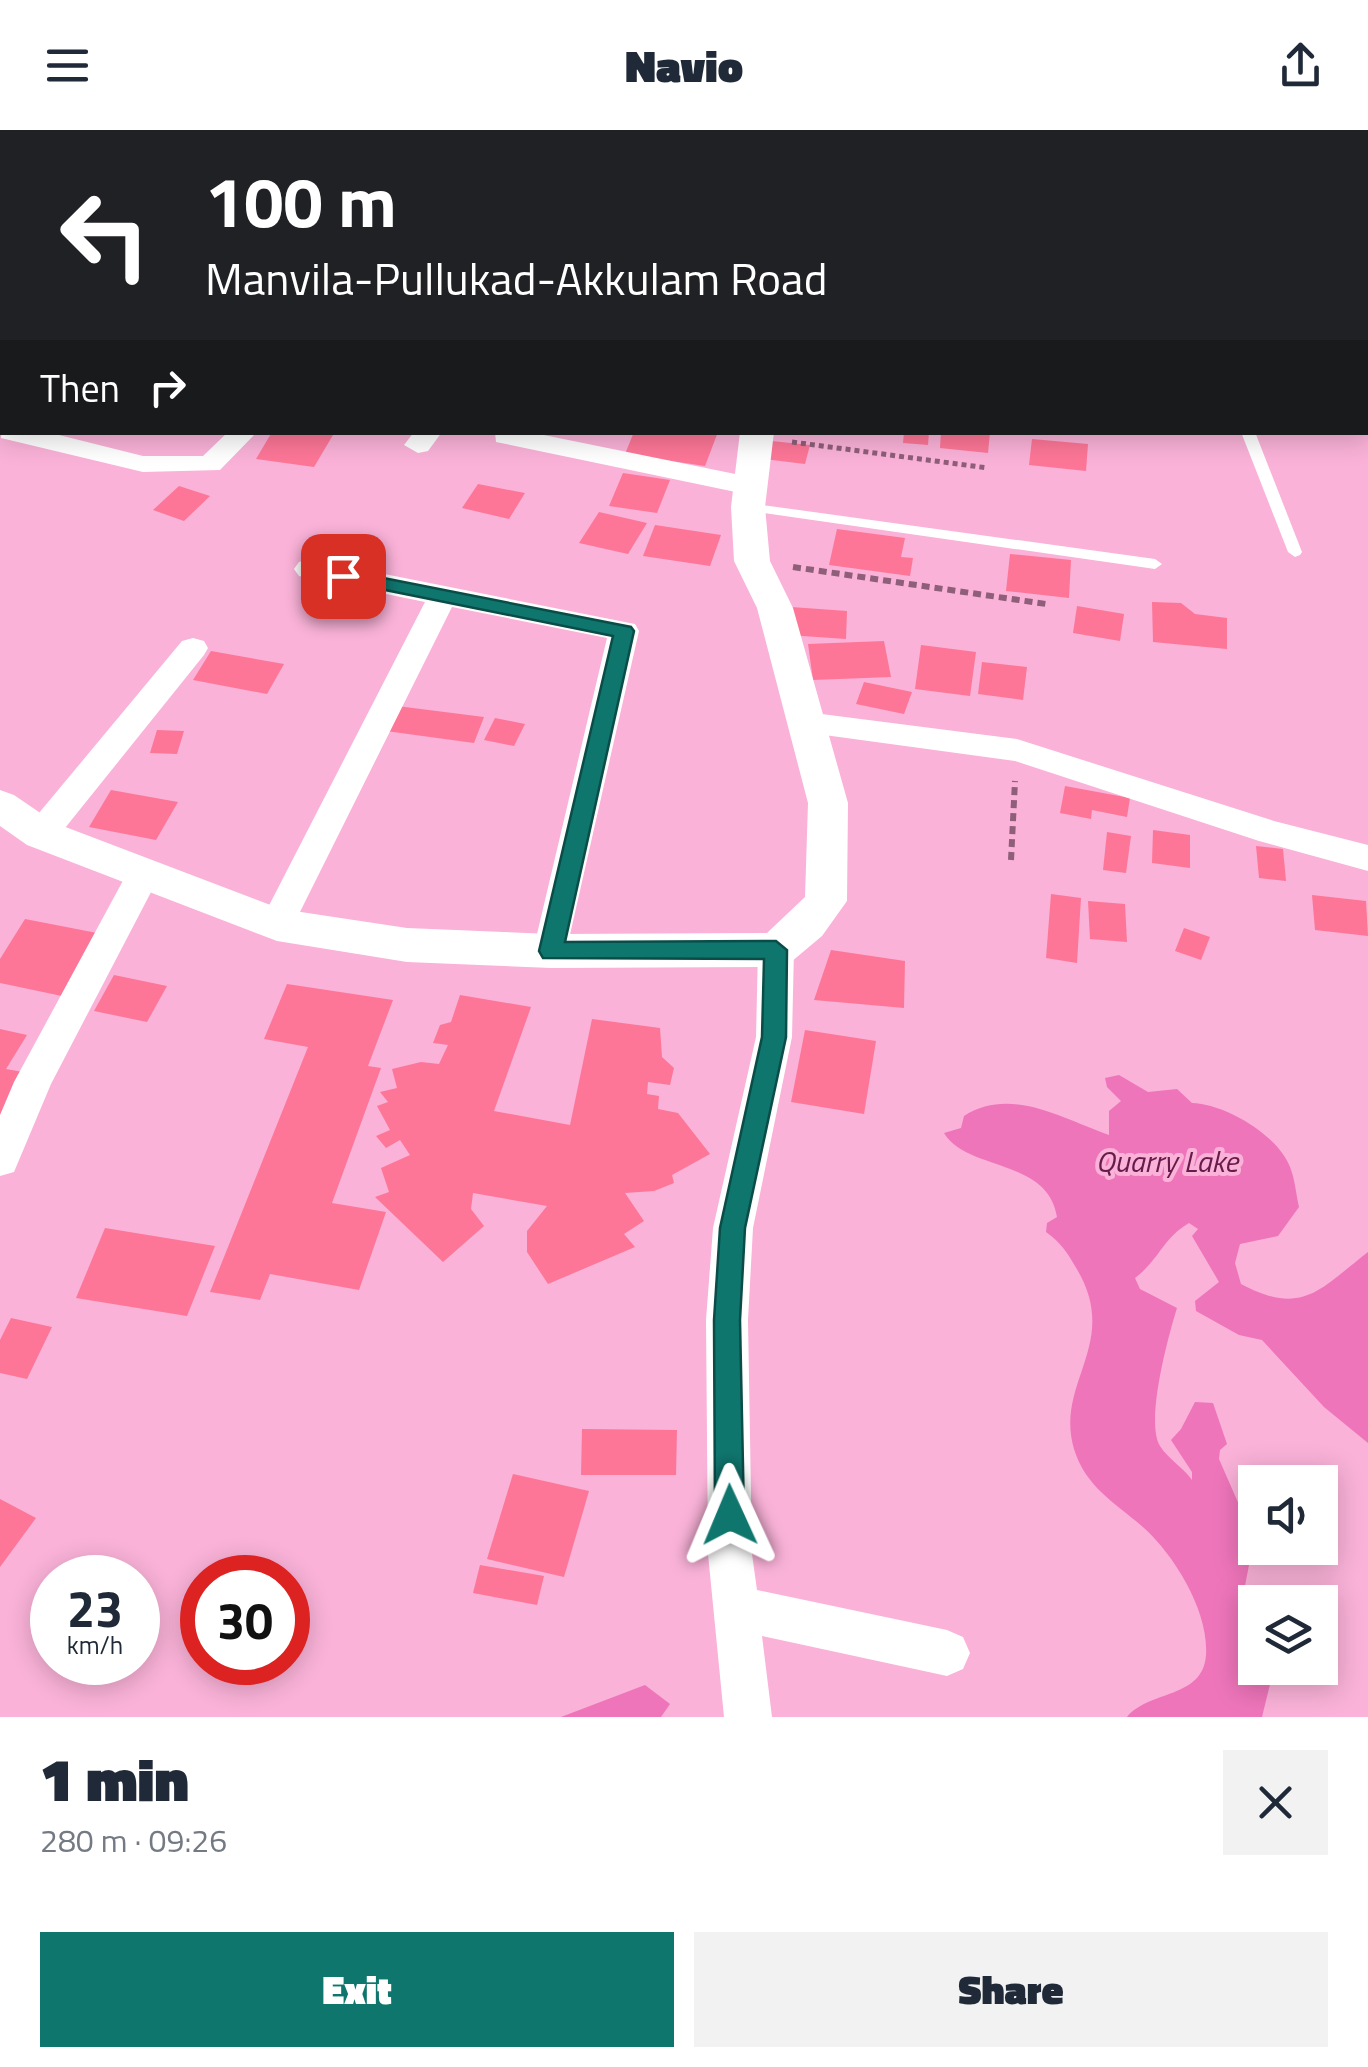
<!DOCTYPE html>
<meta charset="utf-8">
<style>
body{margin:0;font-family:"Titillium Web",sans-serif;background:#f2f2f3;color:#1f2937;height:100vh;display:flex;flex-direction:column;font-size:38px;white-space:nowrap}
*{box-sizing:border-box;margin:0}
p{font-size:32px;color:#747a83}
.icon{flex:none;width:55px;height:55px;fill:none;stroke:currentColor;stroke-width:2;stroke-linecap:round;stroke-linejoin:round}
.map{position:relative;height:1587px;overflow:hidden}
.sheet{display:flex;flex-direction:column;background:#fff;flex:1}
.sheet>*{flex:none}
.guide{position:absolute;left:0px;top:0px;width:1370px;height:305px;box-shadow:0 5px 25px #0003;background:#202124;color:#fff;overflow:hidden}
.fabs{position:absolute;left:1238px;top:1335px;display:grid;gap:20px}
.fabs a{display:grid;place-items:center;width:100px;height:100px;border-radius:0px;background:#fff;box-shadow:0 5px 25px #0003;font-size:50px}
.speed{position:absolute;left:30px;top:1425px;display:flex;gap:20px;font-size:50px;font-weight:700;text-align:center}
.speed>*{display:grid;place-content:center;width:130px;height:130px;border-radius:50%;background:#fff;box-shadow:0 5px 25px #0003;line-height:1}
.speed small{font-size:25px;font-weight:400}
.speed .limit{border:15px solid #d22;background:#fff;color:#111}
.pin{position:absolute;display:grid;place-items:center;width:85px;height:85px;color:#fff;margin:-42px;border-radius:20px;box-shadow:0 5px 15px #0006}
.me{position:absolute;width:110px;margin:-55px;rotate:359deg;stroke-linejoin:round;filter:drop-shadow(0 0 8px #0008)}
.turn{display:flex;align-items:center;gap:35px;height:210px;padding:0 40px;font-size:45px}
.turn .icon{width:130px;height:130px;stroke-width:2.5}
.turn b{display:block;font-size:70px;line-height:85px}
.then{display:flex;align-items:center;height:95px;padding:0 40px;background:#0003;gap:20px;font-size:38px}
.round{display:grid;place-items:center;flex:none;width:105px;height:105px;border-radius:0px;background:#f2f2f3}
.summary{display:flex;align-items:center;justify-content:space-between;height:170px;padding:0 40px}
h1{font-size:60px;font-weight:800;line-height:75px}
.cta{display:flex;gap:20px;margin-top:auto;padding:20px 40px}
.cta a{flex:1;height:115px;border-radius:0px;background:#0f766e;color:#fff;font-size:40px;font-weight:800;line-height:115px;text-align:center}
.cta a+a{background:#f2f2f3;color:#1f2937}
header{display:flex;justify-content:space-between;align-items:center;height:130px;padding:0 40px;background:#fff;font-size:45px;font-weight:800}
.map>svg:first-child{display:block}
.water{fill:#ee75ba}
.building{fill:#fd7697}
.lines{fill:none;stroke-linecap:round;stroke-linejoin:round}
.path-far1{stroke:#8f5e79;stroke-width:5;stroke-dasharray:5 4;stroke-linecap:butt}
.path{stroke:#8f5e79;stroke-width:6;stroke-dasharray:8 5;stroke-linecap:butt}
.service{fill:#fff;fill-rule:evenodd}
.minor{fill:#fff;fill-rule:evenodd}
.tertiary{fill:#fff;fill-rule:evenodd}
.route{fill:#0f766e;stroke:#0a4d48;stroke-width:2.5}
.labels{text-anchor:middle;stroke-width:8;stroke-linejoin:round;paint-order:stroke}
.water-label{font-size:30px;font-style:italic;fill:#661b4a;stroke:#fab2d8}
</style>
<header><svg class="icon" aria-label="menu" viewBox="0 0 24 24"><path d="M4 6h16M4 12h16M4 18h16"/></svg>Navio<svg class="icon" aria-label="share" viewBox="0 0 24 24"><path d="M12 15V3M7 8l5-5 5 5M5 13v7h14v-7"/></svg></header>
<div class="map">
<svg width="1368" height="1587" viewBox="0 0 1368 1587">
<rect width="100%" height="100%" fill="#fab2d8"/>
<g class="water">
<path d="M1119,945l29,17 29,-3 15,14c33,1 86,32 98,64 5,12 6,27 9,40l-21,29 -38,8 -5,19 6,21c62,33 79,5 127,-32v191l-44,-36 -62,-67 -23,-5 -43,-24 -1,-10 24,-19 -27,-46 6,-7 -9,-6c-27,16 -29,36 -54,55l5,11 37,19c-9,29 -32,114 -17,138 8,13 24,22 32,34v-8l-21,-32 10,-11 14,-27 18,1 14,41 -7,6 -1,9 35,80 -11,57 12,11v61h19l-12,49h-135c22,-27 76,-18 79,-62 3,-43 -31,-99 -62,-127 -28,-25 -58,-40 -70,-79 -20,-68 49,-106 1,-183 -8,-14 -15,-24 -29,-34l1,-9 10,-6c-9,-59 -91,-46 -113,-84l17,-5 3,-12c47,-30 99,3 145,19v-24l12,-10 -14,-14 -2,-9z"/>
<path d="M645,1555l25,19 -9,13h-100z"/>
</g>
<g class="building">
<path d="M272,302h46l15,3 -19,32 -58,-8z"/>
<path d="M634,302h84l-13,34 -80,-12z"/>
<path d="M904,302h25l-1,13 -25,-2z"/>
<path d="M941,302h49l-2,21 -48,-5z"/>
<path d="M1032,309l56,5 -2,27 -57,-6z"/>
<path d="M761,310l49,5 -5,19 -49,-6z"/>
<path d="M623,343l47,7 -13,33 -48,-7z"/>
<path d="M478,354l47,9 -16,26 -47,-11z"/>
<path d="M179,356l31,10 -26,25 -31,-11z"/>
<path d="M599,382l48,11 -19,31 -49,-11z"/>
<path d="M655,395l66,10 -11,31 -67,-10z"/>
<path d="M837,399l68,9 -4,19 12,1 -3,18 -81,-11z"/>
<path d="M1010,424l61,6 -2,38 -63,-7z"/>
<path d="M1152,472l29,1 14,11 32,4v31l-74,-7z"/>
<path d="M1077,476l47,8 -4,27 -47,-8z"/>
<path d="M791,477l56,4 -1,28 -58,-4z"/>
<path d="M884,511l7,36 -78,3 -5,-36z"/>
<path d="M921,515l55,7 -6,44 -55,-7z"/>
<path d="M211,521l73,13 -17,30 -74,-14z"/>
<path d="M982,532l45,5 -4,33 -45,-6z"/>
<path d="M864,552l48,10 -8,22 -48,-10z"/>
<path d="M397,576l87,11 -10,26 -88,-12z"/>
<path d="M495,588l30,6 -11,22 -30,-6z"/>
<path d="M157,600l27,1 -7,23 -27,-1z"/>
<path d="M1065,656l65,12 -3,19 -35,-7 -1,9 -31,-6z"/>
<path d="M111,660l67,12 -22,38 -67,-13z"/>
<path d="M1153,700l37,5v33l-38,-5z"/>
<path d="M1107,702l24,4 -5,37 -23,-3z"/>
<path d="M1256,716l27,3 3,32 -27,-3z"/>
<path d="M1051,764l30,4 -4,65 -31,-5z"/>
<path d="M1312,765l54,6 2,35 -53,-6z"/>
<path d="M1088,771l37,3 2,38 -37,-3z"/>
<path d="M25,789l72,14 -35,63 -62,-13v-24z"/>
<path d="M1184,798l26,9 -9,23 -26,-9z"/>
<path d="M831,820l74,11 -1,47 -90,-8z"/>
<path d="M114,845l53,11 -20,36 -53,-11z"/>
<path d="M287,854l106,16 -25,66 13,2 -49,135 54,9 -27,78 -89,-16 -10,26 -50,-8 98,-245 -44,-8z"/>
<path d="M460,865l71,12 -37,104 76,14 22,-106 68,9 2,29 12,11 -4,17 -22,-3 -1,12 12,2 -1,13 20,4 32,41 -38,21 2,8 -20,8 -29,2 19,28 -20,13 11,13 -87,37 -21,-32v-21l20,-25 -74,-13 -2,16 13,17 -41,36 -68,-65 14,-5 -8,-24 29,-13 -10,-15 -14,8 -10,-12 14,-6 -13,-24 11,-4 -8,-10 17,-4 -5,-19 29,-7 18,2 9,-19 -15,-2 7,-18 11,-3z"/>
<path d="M0,899l27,6 -21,34 23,4 -29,43z"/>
<path d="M805,900l71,11 -12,73 -73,-12z"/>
<path d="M105,1098l110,18 -28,70 -111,-18z"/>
<path d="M11,1188l41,9 -25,52 -27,-6v-33z"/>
<path d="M582,1299l95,1 -1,45h-95z"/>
<path d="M513,1344l76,17 -25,86 -77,-18z"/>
<path d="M0,1369l36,19 -36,49z"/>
<path d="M480,1435l64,11 -7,29 -64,-12z"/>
</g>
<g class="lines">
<path class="path-far1" d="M792,312l196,26"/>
<g class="path">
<path d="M793,437l253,37"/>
<path d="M1011,730l4,-79"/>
</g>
<g class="service">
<path d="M1241,302h14l47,120 -2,3 -5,2 -7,-5z"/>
<path d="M748,373l407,56 7,5 -7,5 -412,-59v-6z"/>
</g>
<g class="minor">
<path d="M1160,0h24l1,2h-24z"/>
<path d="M2,296v6h45l96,24h60l25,-24h29l-37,38 -77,2 -142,-34z"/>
<path d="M414,302h28l-14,19 -10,2 -14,-8z"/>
<path d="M495,302h34l221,45 10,3 4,6 -4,6 -10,3 -244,-51 -10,-2z"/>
<path d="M309,429l326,65 4,7 -75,330 -13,4 -13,-4 -5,-10 74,-313 -155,-31 -163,327 -12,4 -12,-4 -6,-9 166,-323 -126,-26 -5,-7 5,-7z"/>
<path d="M193,508l11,3 4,7 -4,7 -151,188 -12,3 -12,-3 -5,-9 5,-9 153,-184z"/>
<path d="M806,582l211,27 257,82 94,24v26l-109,-30 -244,-80 -220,-30 -5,-8 5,-8z"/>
<path d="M144,730l12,4 5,9 -110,211 -37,88 -14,4v-61l14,-33 118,-218z"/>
<path d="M776,806l13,4 5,10 -2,87 -39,191 -5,92 4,234 5,36 190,40 16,7 7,16 -7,16 -16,7 -185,-40 10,81h-48l-16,-163 -2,-234 7,-92 43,-191 2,-87 5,-10z"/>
</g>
<g class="tertiary">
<path d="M551,0h28l2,2h-28z"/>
<path d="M740,302h34l-9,75 5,54 23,47 55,195 -1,98 -25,35 -31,26 -15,5 -225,1 -144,-6 -130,-21 -250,-96 -27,-19v-36l14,5 41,28 226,86 126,19 144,6 216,-1 38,-36 3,-94 -51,-195 -23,-47 -3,-54z"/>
</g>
</g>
<path class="route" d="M343,440l288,57 3,4 -69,311 211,-1 11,9 -1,87 -41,191 -5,92 4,195 -4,10 -10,4 -10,-4 -5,-10 -1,-195 6,-92 42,-191 2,-78 -221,-1 -4,-7 74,-315 -277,-56 -3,-4z"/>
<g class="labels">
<g class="water-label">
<text x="1167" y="1042">Quarry Lake</text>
</g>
</g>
</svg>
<div class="fabs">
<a><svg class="icon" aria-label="sound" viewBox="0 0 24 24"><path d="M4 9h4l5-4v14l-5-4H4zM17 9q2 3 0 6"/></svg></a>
<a><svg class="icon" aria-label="layers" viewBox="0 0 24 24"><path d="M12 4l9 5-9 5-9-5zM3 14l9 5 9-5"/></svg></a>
</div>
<div class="speed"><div>23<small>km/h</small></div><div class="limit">30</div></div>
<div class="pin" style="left:343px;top:446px;background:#d93025"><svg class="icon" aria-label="arrive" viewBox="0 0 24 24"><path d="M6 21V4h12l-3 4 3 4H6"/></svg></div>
<svg class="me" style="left:730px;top:1385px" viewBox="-20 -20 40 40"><path d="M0-17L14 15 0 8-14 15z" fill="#0f766e" stroke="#fff" stroke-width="4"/></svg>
<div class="guide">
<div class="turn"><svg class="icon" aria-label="left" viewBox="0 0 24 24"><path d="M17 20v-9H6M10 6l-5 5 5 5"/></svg><div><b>100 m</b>Manvila-Pullukad-Akkulam Road</div></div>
<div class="then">Then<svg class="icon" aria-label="right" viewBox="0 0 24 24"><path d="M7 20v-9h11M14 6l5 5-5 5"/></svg></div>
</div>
</div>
<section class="sheet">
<div class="summary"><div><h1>1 min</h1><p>280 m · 09:26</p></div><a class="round"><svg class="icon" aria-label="close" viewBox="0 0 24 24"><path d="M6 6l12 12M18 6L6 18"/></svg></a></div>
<div class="cta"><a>Exit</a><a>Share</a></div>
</section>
